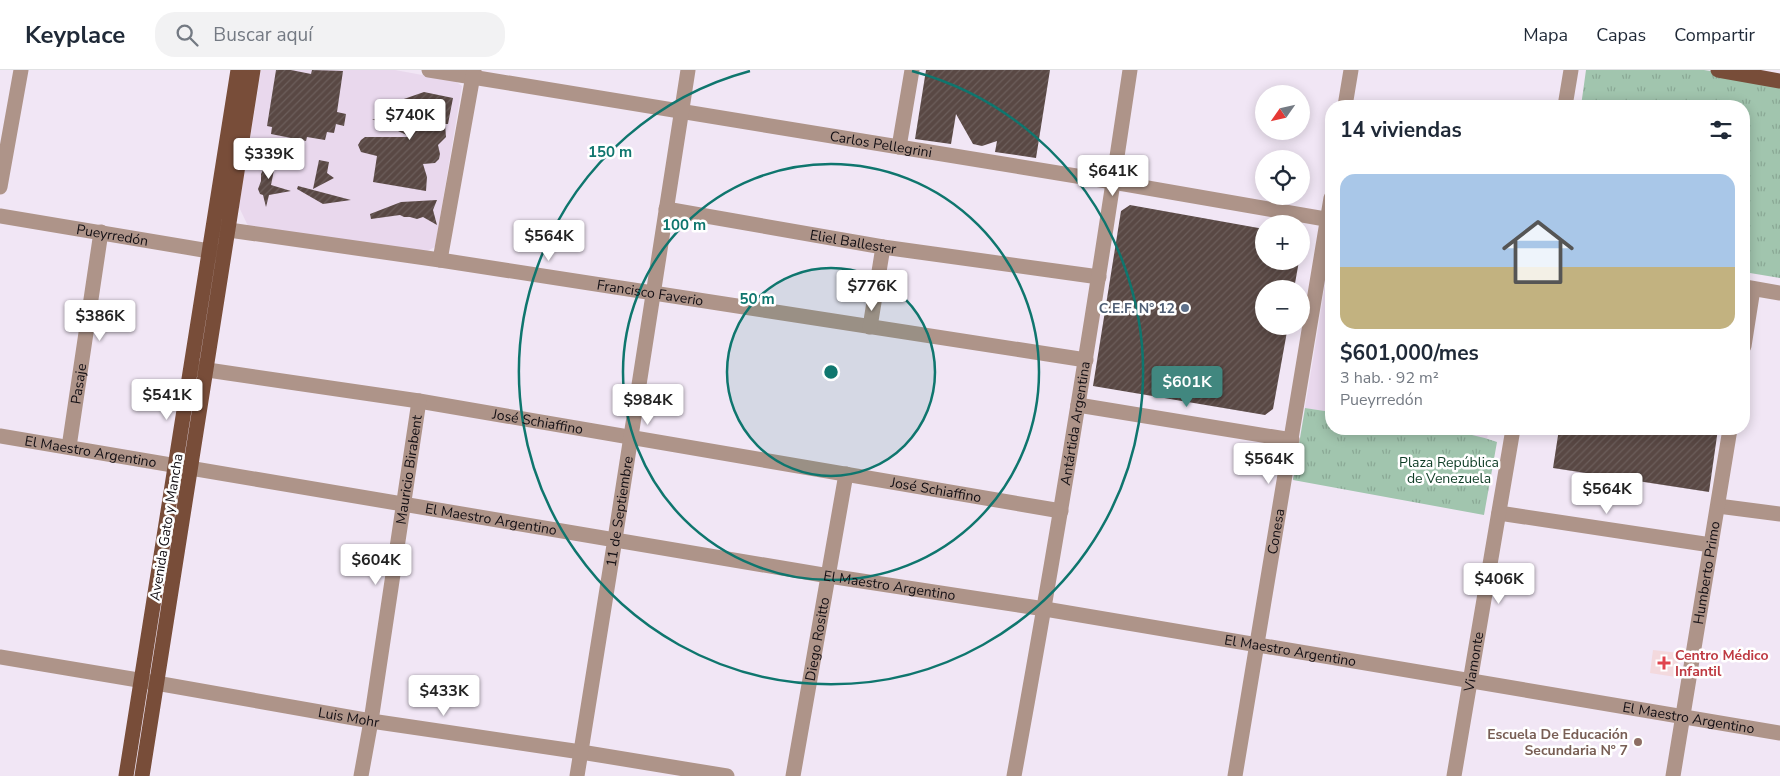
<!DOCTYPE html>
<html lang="es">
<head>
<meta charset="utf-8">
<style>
	body { margin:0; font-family:"Nunito Sans",sans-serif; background:#f2f2f3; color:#1f2937; height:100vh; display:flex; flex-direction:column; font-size:19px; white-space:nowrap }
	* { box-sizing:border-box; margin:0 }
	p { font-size:16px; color:#747a83 }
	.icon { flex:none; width:28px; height:28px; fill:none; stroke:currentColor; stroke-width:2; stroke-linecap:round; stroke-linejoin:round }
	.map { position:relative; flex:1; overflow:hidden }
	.side { position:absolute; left:1325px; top:30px; width:425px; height:335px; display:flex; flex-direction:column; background:#fff; border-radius:20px; box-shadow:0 2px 12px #0003 }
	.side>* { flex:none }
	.needle { width:32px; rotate:236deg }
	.buttons { position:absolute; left:1255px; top:15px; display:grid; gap:10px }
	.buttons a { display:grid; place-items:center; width:55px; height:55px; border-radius:50%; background:#fff; box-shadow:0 2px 12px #0003; font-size:25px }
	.price { position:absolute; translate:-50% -42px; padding:0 11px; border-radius:5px; background:#fff; color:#222; font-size:16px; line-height:32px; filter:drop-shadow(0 1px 2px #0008) }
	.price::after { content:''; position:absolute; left:50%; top:30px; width:15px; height:11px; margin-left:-8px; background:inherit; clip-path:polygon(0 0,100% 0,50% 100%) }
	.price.on { background:#41877f; color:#fff }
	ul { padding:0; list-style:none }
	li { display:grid; align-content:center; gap:10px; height:265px; padding:0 15px }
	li+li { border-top:1px solid #e0e1e3 }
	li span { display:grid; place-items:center; height:155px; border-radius:15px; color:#555 }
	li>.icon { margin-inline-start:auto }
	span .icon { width:90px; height:90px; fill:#fffc; stroke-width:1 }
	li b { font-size:21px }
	h2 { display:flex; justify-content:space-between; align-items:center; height:60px; padding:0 15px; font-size:21px }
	header { display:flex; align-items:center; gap:30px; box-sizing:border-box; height:70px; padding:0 25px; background:#fff; border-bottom:1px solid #e0e1e3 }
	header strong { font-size:24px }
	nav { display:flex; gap:28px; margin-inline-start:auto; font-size:18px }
	.search { width:350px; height:45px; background:#f2f2f3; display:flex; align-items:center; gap:12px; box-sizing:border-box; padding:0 18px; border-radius:20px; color:#747a83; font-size:19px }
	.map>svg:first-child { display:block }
</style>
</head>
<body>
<header>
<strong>Keyplace</strong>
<div class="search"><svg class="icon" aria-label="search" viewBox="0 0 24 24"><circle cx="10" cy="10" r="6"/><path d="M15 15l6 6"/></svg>Buscar aquí</div>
<nav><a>Mapa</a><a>Capas</a><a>Compartir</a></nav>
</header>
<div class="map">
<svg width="1780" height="706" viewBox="0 0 1780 706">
	<defs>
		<pattern id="park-tufts" width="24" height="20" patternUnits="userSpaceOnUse" patternTransform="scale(1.25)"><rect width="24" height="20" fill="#a1c5ae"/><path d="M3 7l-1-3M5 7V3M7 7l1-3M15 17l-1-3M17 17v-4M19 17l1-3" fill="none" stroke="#8aa895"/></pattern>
		<pattern id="building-hatch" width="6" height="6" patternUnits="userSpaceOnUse" patternTransform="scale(1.25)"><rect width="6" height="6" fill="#594844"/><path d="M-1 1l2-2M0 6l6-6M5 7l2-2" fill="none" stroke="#6c5e5b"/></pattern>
	</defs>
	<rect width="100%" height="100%" fill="#f1e6f5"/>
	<path fill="#e9d8ed" d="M261 0H395L455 11 462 16 435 177 425 182 248 156 239 137Z
		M1331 179V342L1305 338Z
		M1429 359H1489L1487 369Z"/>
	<path fill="#f3d9dd" d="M1653 580 1679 583 1676 607 1650 603Z"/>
	<path fill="url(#park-tufts)" d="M1586 0H1704L1780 12V208L1744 202V36H1581Z
		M1305 338 1331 342V359C1384 359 1447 354 1497 372L1484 445 1293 410Z"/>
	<path fill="url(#building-hatch)" d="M276 0H291L311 4 312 0 343 1 337 42 346 44 344 56 336 54 334 63 327 62 325 70 307 67 306 71 271 64 272 57 267 56Z
		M926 0H1050L1036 88 995 82 997 71 982 76 973 74 956 44 951 74 915 69Z
		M424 22 453 28 448 54H445L446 67 438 75 440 84 439 89 435 93 423 94 427 107 426 121 373 112 377 86 361 82 358 75 361 70 365 67H411L372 49 397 50 401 30Z
		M267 87H271L276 90 271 115 291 121 269 125 266 137 263 125 260 124 258 119 261 111V104L264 98V91Z
		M319 90 329 92 327 103 334 108 313 119Z
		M298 116 351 130 323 134 297 119Z
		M437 130 433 140 437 155 423 147 417 149 410 147H404L400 145 371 149 370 144 401 132Z
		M1130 135 1264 159V191H1299L1294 219H1264V256H1288L1273 339 1265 345 1093 316 1121 141Z
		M1559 359H1718L1709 422 1553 398Z"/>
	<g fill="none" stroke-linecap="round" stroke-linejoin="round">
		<g stroke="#ae9489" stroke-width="15">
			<path id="s1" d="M429 0 1113 112 1331 150"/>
			<path d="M1345 36 1351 0"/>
			<path d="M1565 36 1571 0"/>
			<path d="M899 77 912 0"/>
			<path d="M0 117 21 0"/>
			<path id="s2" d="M666 139 883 177 1099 207"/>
			<path id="s3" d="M0 146 221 183"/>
			<path id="s4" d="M215 158 440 190 1086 290"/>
			<path d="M440 190 474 0"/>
			<path d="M1745 217 1780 223"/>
			<path d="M870 257 883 177"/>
			<path d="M1744 276 1753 219"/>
			<path id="s5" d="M194 298 419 331 1061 441"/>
			<path d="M1078 335 1292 370"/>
			<path id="s6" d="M0 366 829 506 1045 539 1780 663"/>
			<path id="s7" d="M69 377 101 162"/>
			<path d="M1718 436 1780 444"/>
			<path d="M1499 443 1711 475"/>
			<path id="s8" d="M0 587 156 613 371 651 581 682 727 706"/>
			<path id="s9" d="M361 706 371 651 419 331"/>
			<path id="s10" d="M577 706 615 469 688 0"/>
			<path id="s11" d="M793 706 846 404"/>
			<path id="s12" d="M1014 706C1057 471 1095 236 1130 0"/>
			<path id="s13" d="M1235 706 1331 128"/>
			<path id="s14" d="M1454 706 1513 359"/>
			<path id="s15" d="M1673 706 1730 359"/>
		</g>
		<path stroke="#784d39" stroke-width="15" d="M1718 0 1780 11
			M126 706 238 0
			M142 706 253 0"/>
	</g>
	<circle cx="831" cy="302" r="104" fill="#0f766e" fill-opacity=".12"/>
	<g fill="none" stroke="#0f766e" stroke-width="2.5">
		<circle cx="831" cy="302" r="104"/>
		<circle cx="831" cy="302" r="208"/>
		<path d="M912 1A312 312 0 1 1 750 1"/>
	</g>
	<circle fill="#5c6f8a" stroke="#fff" stroke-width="2" cx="1185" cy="238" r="5"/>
	<path fill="#e0444e" stroke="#fff" stroke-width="2" d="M1661.5 585.5h5v5h5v5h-5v5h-5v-5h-5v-5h5z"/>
	<circle fill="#8d6e63" stroke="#fff" stroke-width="2" cx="1638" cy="672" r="5"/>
	<g text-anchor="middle" stroke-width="5" stroke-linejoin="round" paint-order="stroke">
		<g font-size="14" fill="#130f14" stroke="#fff">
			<text dy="5" stroke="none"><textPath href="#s1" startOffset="458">Carlos Pellegrini</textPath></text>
			<text dy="5" stroke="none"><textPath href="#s3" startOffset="114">Pueyrredón</textPath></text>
			<text dy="5" stroke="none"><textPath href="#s2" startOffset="190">Eliel Ballester</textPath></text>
			<text dy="5" stroke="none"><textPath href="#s4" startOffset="440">Francisco Faverio</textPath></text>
			<text dy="5" stroke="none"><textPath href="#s7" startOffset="64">Pasaje</textPath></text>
			<text dy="5" stroke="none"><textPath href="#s5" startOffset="348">José Schiaffino</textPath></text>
			<text dy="5" stroke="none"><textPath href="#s12" startOffset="358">Antártida Argentina</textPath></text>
			<text dy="5" stroke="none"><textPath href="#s6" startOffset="92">El Maestro Argentino</textPath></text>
			<text dy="5" stroke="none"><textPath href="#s9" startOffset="310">Mauricio Birabent</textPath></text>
			<text dy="5" stroke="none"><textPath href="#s5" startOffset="752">José Schiaffino</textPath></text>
			<text dy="5" stroke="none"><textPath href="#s10" startOffset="268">11 de Septiembre</textPath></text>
			<text dy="5" stroke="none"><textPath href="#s6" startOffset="498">El Maestro Argentino</textPath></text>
			<text transform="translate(166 457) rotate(-81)" y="5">Avenida Gato y Mancha</text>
			<text dy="5" stroke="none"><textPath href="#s13" startOffset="248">Conesa</textPath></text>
			<text dy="5" stroke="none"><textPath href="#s15" startOffset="206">Humberto Primo</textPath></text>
			<text dy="5" stroke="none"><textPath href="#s6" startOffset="902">El Maestro Argentino</textPath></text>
			<text dy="5" stroke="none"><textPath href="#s11" startOffset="139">Diego Rositto</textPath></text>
			<text dy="5" stroke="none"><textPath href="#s6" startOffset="1308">El Maestro Argentino</textPath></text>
			<text dy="5" stroke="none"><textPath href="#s14" startOffset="116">Viamonte</textPath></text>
			<text dy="5" stroke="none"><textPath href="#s8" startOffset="354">Luis Mohr</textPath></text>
			<text dy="5" stroke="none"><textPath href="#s6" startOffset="1712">El Maestro Argentino</textPath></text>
		</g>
		<g font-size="14" font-weight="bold" fill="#4e5e75" stroke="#fff" text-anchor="end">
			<text x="1175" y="243">C.E.F. N° 12</text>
		</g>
		<g font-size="14" fill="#0e3c25" stroke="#fff">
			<text x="1449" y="397">Plaza República<tspan x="1449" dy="16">de Venezuela</tspan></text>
		</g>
		<g font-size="14" font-weight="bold" fill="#be3a42" stroke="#fff" text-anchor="start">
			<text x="1675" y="590">Centro Médico<tspan x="1675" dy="16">Infantil</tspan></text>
		</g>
		<g font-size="14" font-weight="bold" fill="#785e54" stroke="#fff" text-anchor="end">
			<text x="1628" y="669">Escuela De Educación<tspan x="1628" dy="16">Secundaria Nº 7</tspan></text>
		</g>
	</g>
	<circle cx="831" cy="302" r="8" fill="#0f766e" stroke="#fff" stroke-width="2.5"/>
	<g font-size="15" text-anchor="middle" font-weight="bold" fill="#0f766e" stroke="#fff" stroke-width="5" stroke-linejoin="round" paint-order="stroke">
		<text x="610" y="87">150 m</text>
		<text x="684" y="160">100 m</text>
		<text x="757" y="234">50 m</text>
	</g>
</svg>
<div class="buttons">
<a><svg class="needle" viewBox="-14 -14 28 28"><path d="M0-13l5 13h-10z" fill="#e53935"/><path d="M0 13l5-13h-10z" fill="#747a83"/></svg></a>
<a><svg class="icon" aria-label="locate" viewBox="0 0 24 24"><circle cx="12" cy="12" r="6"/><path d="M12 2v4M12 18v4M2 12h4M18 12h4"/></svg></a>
<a>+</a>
<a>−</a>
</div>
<b class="price" style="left:410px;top:71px">$740K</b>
<b class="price" style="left:269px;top:110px">$339K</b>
<b class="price" style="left:1113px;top:127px">$641K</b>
<b class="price" style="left:549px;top:192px">$564K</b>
<b class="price" style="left:872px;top:242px">$776K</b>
<b class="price" style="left:100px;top:272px">$386K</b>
<b class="price on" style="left:1187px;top:338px">$601K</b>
<b class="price" style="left:167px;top:351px">$541K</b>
<b class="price" style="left:648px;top:356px">$984K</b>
<b class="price" style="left:1269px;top:415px">$564K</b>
<b class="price" style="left:1607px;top:445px">$564K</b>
<b class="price" style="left:376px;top:516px">$604K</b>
<b class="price" style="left:1499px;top:535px">$406K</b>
<b class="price" style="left:444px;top:647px">$433K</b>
<section class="side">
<h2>14 viviendas<svg class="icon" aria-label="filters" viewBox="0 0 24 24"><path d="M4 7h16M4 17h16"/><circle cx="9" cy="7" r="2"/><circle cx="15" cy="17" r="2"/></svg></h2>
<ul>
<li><span style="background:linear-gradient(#a9c7e8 60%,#c2b280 0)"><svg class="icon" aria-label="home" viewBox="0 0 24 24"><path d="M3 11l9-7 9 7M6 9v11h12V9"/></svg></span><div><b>$601,000/mes</b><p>3 hab. · 92 m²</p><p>Pueyrredón</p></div></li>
</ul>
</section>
</div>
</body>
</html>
